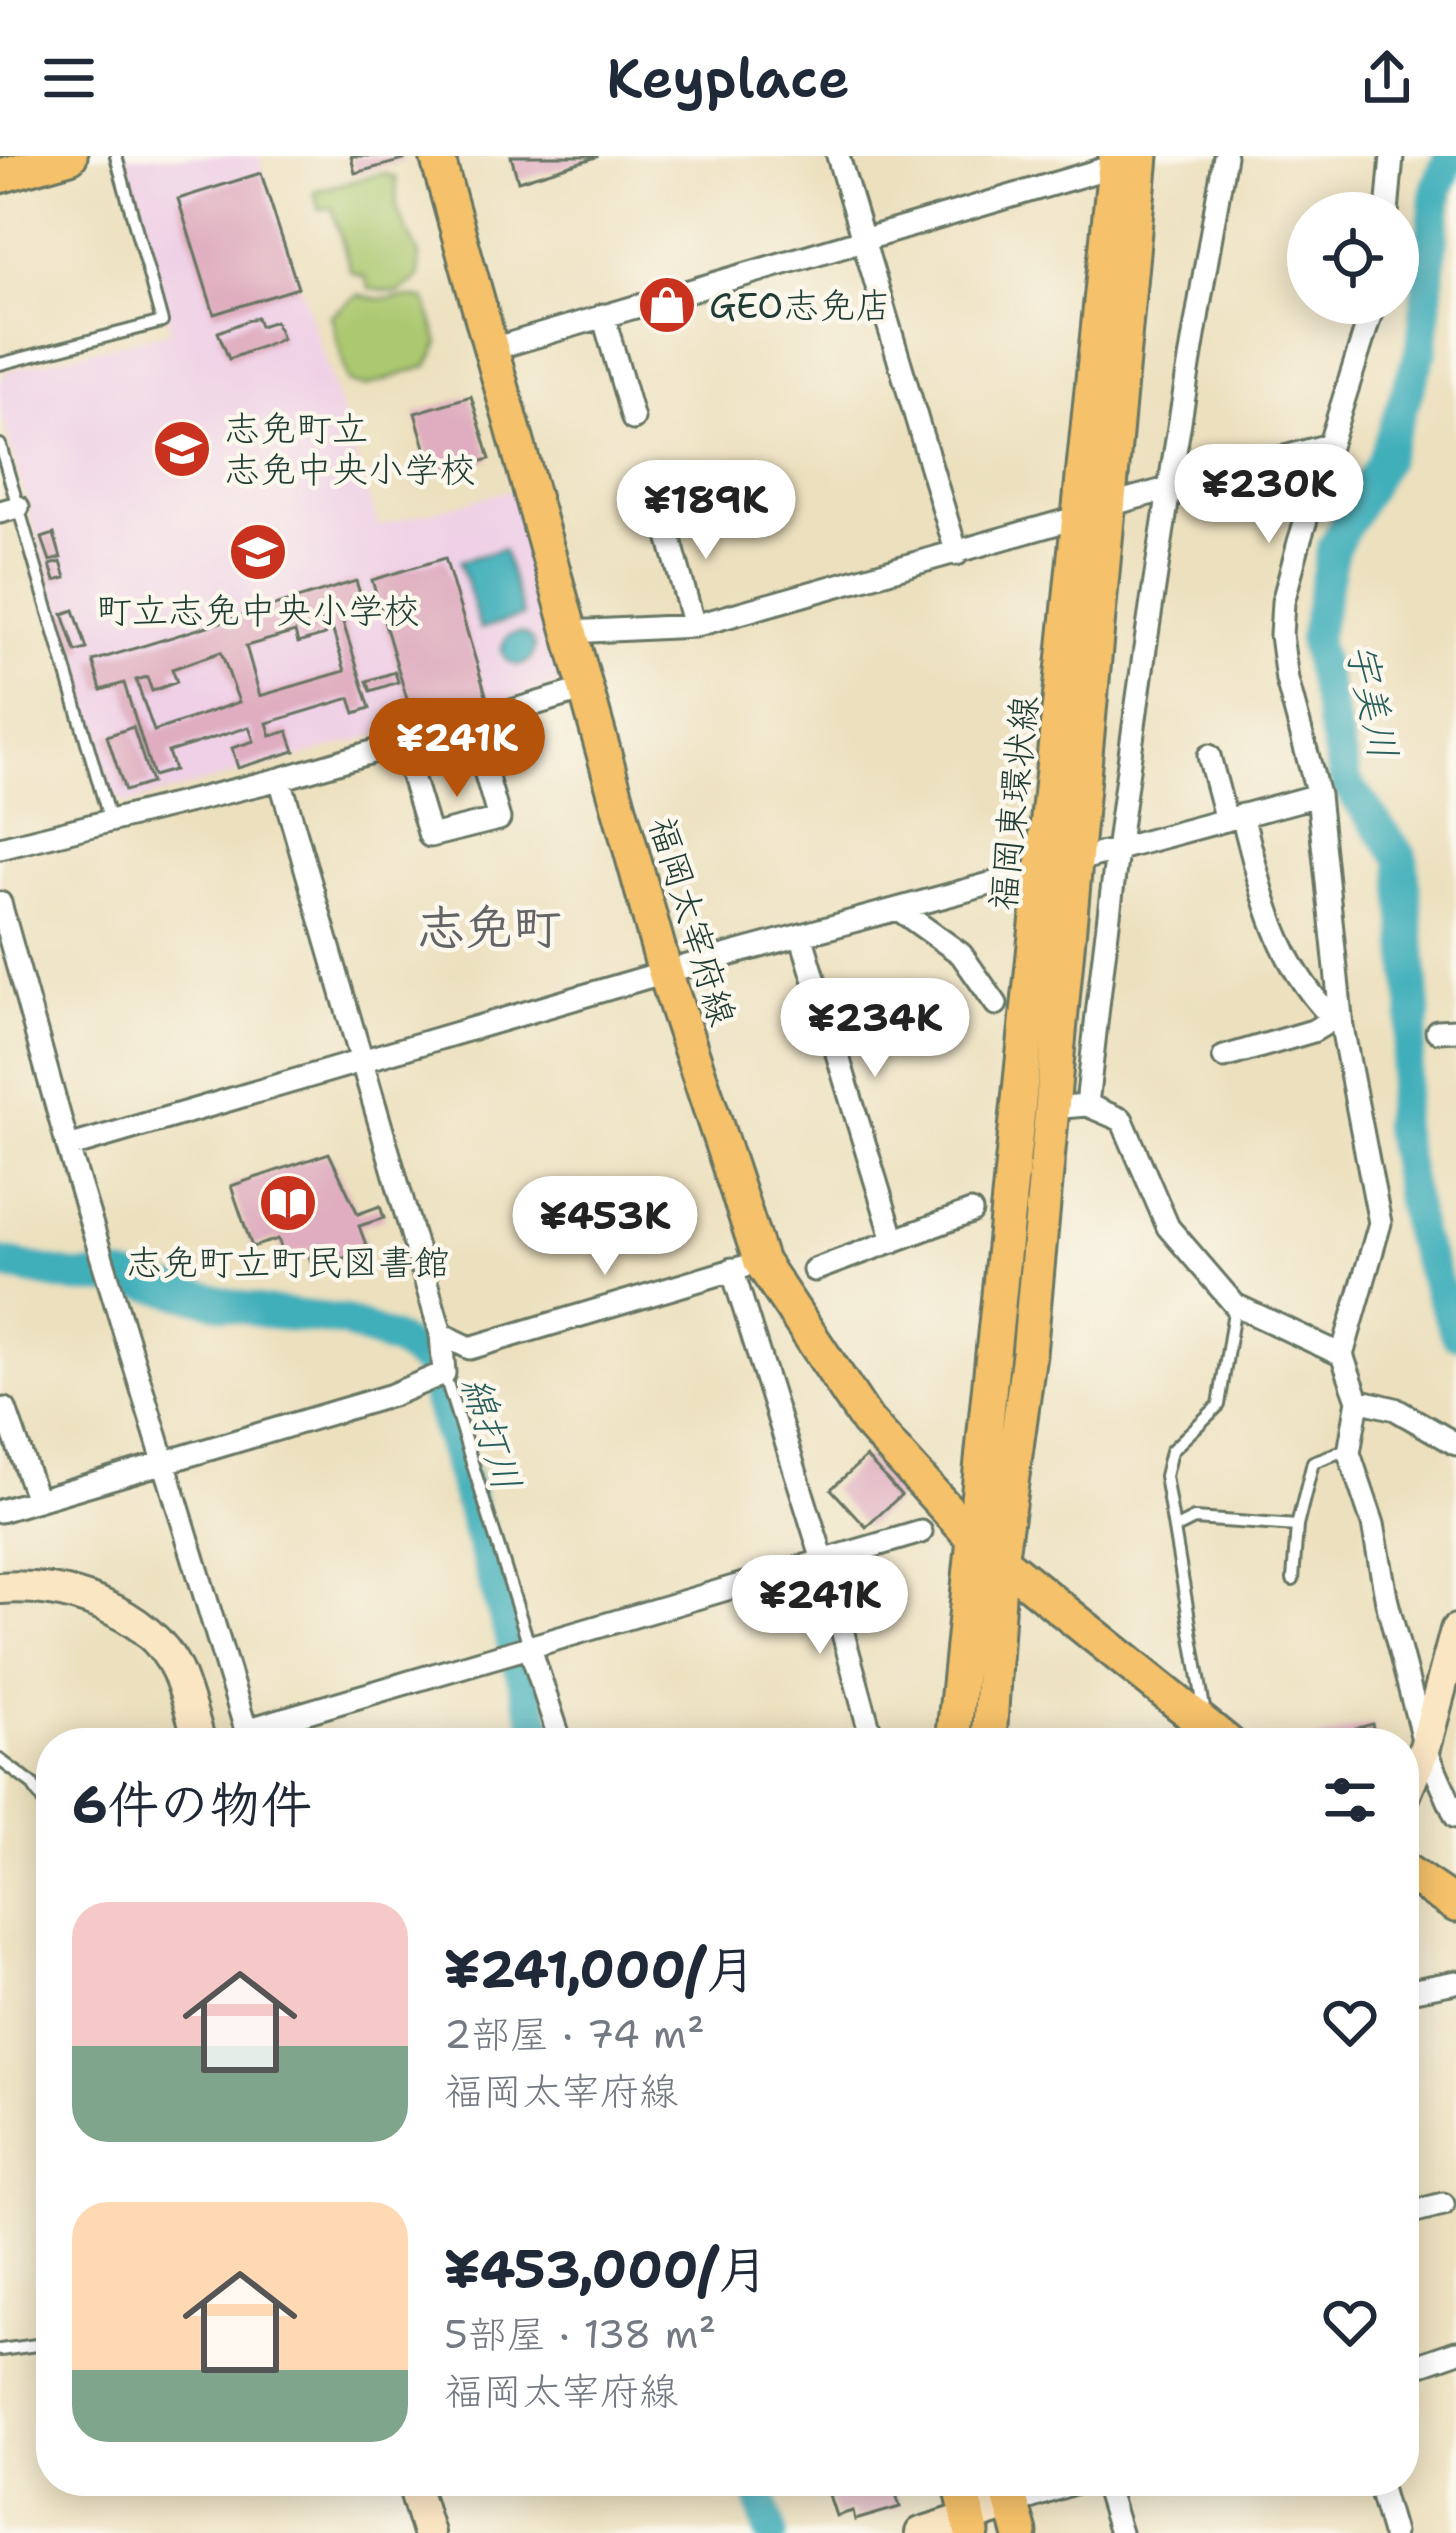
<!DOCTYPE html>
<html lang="ja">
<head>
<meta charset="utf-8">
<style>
	body { margin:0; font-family:"Shantell Sans","Klee One",sans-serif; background:#f6f6f7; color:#1f2937; height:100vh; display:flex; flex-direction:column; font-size:45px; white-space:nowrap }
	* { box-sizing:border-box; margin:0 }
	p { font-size:39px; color:#747a83 }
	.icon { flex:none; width:66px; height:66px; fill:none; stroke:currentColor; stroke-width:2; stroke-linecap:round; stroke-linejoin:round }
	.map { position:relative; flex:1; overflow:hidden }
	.details { position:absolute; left:36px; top:1572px; width:1383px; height:768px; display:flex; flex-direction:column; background:#fff; border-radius:48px; box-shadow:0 6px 30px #0003 }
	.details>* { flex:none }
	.fabs { position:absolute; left:1287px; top:36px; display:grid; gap:24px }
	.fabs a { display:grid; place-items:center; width:132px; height:132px; border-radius:50%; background:#fff; box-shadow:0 6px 30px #0003; font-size:60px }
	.price { position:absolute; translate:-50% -102px; padding:0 27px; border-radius:42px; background:#fff; color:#222; font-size:39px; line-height:78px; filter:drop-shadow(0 3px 6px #0008) }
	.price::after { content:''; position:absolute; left:50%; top:72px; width:36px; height:27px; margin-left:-18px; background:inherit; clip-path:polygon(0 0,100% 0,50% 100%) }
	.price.on { background:#b45309; color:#fff }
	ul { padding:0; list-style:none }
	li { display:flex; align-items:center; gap:36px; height:300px; padding:0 36px }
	li span { display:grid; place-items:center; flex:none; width:336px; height:240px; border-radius:36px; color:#555 }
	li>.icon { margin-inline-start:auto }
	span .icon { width:144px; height:144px; fill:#fffc; stroke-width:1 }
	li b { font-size:51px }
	h2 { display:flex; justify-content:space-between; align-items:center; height:144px; padding:0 36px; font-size:51px }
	header { display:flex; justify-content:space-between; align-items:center; height:156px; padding:0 36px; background:#fff; font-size:54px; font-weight:600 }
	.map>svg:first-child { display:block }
</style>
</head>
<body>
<header><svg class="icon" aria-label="menu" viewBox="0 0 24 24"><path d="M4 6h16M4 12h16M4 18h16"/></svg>Keyplace<svg class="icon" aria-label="share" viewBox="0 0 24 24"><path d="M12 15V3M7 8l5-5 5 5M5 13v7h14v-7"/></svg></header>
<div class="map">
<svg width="1456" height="2377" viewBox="0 0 1456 2377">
	<rect width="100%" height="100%" fill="#fbf7ec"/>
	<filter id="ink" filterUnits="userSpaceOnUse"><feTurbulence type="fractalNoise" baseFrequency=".00833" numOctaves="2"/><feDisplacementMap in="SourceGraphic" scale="24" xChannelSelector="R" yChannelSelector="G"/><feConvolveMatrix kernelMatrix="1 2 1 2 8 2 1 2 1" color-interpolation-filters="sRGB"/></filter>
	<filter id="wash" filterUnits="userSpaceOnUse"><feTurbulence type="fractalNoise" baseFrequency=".004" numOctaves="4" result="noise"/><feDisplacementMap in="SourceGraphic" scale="48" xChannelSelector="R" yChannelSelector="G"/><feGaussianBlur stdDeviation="2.7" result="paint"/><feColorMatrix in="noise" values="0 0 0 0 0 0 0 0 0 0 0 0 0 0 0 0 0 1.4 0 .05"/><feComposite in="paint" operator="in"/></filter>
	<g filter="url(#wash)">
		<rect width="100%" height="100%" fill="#ece0be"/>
		<path fill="#efd0e6" d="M125 0H259L378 370 514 333 573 512 561 529 127 648 111 637 0 254V224L6 215 171 175Z"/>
		<path fill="#acc86f" stroke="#668252" stroke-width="3" d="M384 17 396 22 397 53 419 100V121L398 137 369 133 365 121 351 116 332 52 319 53 314 35Z
			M358 139C383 148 401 137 426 144L439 188 428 210 364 231 348 226 331 159Z"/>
		<path fill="#3fafba" stroke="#2f7677" stroke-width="3" d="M503 393 523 460 480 473 460 405Z
			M502 493a16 16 0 1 1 32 0a16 16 0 1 1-32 0Z"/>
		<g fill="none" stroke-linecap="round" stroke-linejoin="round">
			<path stroke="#3fafba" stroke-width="33" d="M1450 0 1437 32 1422 193 1383 304 1333 392 1314 485 1346 627 1402 702 1415 856 1397 968 1418 1079 1456 1177
				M0 1107 76 1122 124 1123 262 1156 343 1165 400 1187 427 1207 543 1587
				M756 2325 771 2377"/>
		</g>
		<g id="blocks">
			<path fill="#dfadbf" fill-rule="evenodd" d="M351 0H403L404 4 355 17Z
				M511 0H597V1L518 25Z
				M261 17 298 132 214 158 178 43Z
				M257 161 260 170 275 165 282 183 229 203 218 176Z
				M471 240 490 303 433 319 415 257Z
				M54 378 61 402 50 405 42 382Z
				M445 402 490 552 416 574 372 424Z
				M61 406 66 422 55 425 50 409Z
				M356 425 364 450 340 457 370 552 355 557 350 542 267 567 271 580 288 575 295 595 238 612 232 592 254 585 249 571 168 596 174 614 153 620 124 527 101 534 93 505ZM330 465 345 515 260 540 246 490 295 476 298 487 325 479 321 467ZM221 496 239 546 154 575 136 524 147 521 152 535 177 526 172 513Z
				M74 454 87 493 76 496 63 458Z
				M395 516 398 526 371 535 367 525Z
				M133 571 151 627 125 635 107 580Z
				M329 997 358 1058 380 1050 384 1062 359 1070 368 1094 313 1112 307 1094 285 1102 278 1083 252 1091 231 1030Z
				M866 1301 901 1339 866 1371 831 1333Z
				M1372 1568 1377 1587H1308V1586Z
				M855 2325H892L900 2351 855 2364 853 2355 836 2360 829 2339 857 2331Z"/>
		</g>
	</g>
	<g filter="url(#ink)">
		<use href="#blocks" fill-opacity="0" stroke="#677664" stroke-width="3"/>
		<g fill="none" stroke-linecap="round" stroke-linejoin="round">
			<g stroke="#677664" stroke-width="16">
				<path id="lane" d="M0 208 162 166 116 0
					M0 289 110 665
					M444 1217 529 1489
					M1174 1373 1194 1363 1297 1370 1313 1306 1348 1293
					M1293 1424 1297 1370
					M1205 1558 1165 1320 1171 1295 1219 1249 1235 1149
					M0 1604 32 1628 51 1658
					M0 2194 51 2187"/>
			</g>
			<g stroke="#677664" stroke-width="27">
				<path id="street" d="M838 0 957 398
					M1387 57 1392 0
					M1374 147 1299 386 1283 446 1281 479 1287 524 1318 639 1342 871 1380 1067 1342 1199 1358 1244 1349 1297 1373 1368 1387 1446 1425 1591 1456 1661
					M603 159 633 263
					M489 194 1124 7
					M1105 350 1329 289
					M0 356 18 351
					M663 358 694 470
					M570 476 694 470 1079 361
					M402 587 430 680 499 663 471 567
					M1209 600 1226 664
					M1242 659C1264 742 1276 811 1342 871
					M0 692 280 623 586 533
					M0 747 68 991 250 1587
					M898 753 961 798 996 848
					M801 779 894 1085
					M1437 875 1456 874
					M1224 901 1313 875 1333 863
					M1087 949C1121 630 1169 315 1225 0
					M1050 952 1087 949 1122 964 1168 1071 1235 1149 1342 1199
					M68 991 665 816 1318 639
					M732 1113 822 1401 873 1587
					M814 1114 971 1056
					M441 1178 470 1192 743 1111
					M1358 1244 1395 1253 1456 1288
					M5 1253 37 1344
					M0 1355 392 1239 444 1217 441 1178 280 623
					M529 1489 561 1587
					M246 1574 921 1376
					M1404 1836 1456 1826
					M1404 2058 1443 2048
					M1404 2214 1456 2196
					M1104 2325 1120 2377
					M1378 2325 1393 2377
					M1012 2348 1079 2325"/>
			</g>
			<g stroke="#677664" stroke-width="36">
				<path id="secondary" d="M0 1432C62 1426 149 1454 177 1515 187 1538 193 1563 200 1587
					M1404 1641 1425 1591 1456 1474
					M412 2325 428 2377
					M921 2377 1012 2348"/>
			</g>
			<g stroke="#677664" stroke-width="39">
				<path id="primary" d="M437 0 665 816 761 1106 867 1265 973 1382 1228 1587
					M0 20 70 0
					M953 1587 1116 0
					M989 1587 1000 1406 1029 1198 1141 0
					M1404 1714 1456 1749
					M960 2325 972 2377
					M1005 2325 1020 2377"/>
			</g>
			<use href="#lane" stroke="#fff" stroke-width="10"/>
			<use href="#street" stroke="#fff" stroke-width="21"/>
			<use href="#secondary" stroke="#fbe6c4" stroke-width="30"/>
			<use href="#primary" stroke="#f5c16b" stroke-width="33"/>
		</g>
	</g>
	<defs>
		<g id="shop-disc" transform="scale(3)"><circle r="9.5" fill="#c8321e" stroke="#fbf7ec"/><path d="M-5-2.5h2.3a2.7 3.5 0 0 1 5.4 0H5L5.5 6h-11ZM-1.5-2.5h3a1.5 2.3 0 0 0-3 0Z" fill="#fff"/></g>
		<g id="school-disc" transform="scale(3)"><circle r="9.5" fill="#c8321e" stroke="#fbf7ec"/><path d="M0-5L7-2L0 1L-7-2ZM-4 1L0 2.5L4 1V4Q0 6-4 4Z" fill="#fff"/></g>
		<g id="library-disc" transform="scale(3)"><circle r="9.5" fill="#c8321e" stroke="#fbf7ec"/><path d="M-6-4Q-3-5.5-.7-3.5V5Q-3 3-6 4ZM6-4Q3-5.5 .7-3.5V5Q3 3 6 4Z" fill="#fff"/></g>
	</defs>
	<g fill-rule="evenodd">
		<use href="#shop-disc" x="667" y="149"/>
		<use href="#school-disc" x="182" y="293"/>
		<use href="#school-disc" x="258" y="396"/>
		<use href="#library-disc" x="288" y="1047"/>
	</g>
	<g text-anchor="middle" stroke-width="9" stroke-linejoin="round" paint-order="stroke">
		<g font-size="36" fill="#1f3d34" stroke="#fbf7ec" text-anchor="start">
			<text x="709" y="162">GEO志免店</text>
			<text x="224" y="285">志免町立<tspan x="224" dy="41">志免中央小学校</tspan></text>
			<text x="258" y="467" text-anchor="middle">町立志免中央小学校</text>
			<text x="288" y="1119" text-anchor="middle">志免町立町民図書館</text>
		</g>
		<g font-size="36" fill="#1f3d34" stroke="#fbf7ec">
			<text transform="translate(1013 647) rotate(-84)" y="13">福岡東環状線</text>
			<text transform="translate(693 765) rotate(73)" y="13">福岡太宰府線</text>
		</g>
		<g font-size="39" font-style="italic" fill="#295f5c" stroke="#fbf7ec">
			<text transform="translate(1373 545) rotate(78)" y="14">宇美川</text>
			<text transform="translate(492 1277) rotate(73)" y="14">綿打川</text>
		</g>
		<g font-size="48" font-weight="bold" fill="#626465" stroke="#fbf7ec">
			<text x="489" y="788">志免町</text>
		</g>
	</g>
</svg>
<div class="fabs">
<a><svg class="icon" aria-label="locate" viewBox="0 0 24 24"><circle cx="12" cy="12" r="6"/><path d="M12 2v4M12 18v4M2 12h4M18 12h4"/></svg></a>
</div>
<b class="price" style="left:1269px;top:390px">¥230K</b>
<b class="price" style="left:706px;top:406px">¥189K</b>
<b class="price on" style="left:457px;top:644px">¥241K</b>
<b class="price" style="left:875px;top:924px">¥234K</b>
<b class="price" style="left:605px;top:1122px">¥453K</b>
<b class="price" style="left:820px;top:1501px">¥241K</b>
<section class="details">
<h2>6件の物件<svg class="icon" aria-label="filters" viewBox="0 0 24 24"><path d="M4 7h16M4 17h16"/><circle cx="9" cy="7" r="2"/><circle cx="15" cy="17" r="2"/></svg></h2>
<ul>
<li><span style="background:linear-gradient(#f6c9c9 60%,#7fa58c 0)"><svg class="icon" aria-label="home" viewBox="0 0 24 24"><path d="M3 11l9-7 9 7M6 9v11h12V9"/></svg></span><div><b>¥241,000/月</b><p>2部屋 · 74 m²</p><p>福岡太宰府線</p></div><svg class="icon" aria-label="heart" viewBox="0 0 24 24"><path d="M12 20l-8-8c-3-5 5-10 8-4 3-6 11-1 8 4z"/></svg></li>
<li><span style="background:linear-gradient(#ffd9b3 70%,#7fa58c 0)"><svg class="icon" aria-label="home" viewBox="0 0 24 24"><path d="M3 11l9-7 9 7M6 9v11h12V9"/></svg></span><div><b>¥453,000/月</b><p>5部屋 · 138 m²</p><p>福岡太宰府線</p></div><svg class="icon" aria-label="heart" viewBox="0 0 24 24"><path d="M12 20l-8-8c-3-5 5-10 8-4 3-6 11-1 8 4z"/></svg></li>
</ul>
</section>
</div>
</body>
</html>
